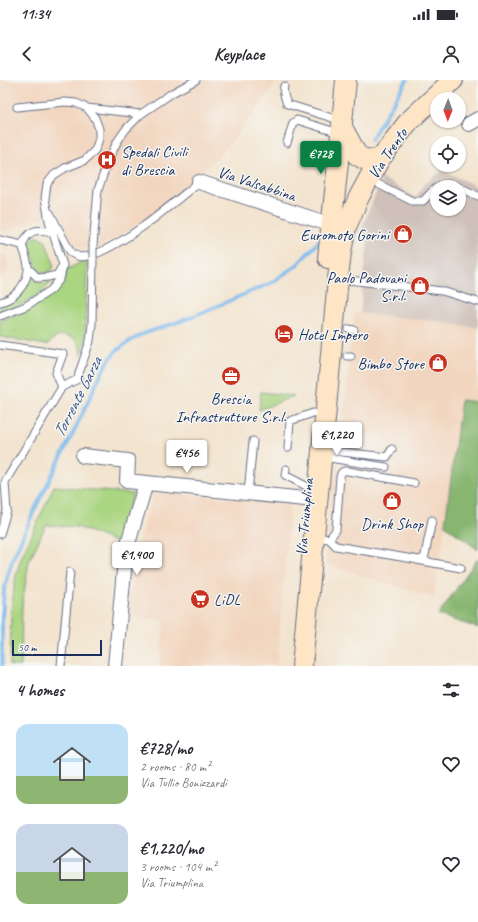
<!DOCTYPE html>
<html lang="en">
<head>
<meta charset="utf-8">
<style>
	body { margin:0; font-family:Caveat,sans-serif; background:#f7f7f7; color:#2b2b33; height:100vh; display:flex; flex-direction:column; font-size:15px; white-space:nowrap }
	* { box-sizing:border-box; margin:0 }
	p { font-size:13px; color:#7c7c81 }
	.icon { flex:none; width:22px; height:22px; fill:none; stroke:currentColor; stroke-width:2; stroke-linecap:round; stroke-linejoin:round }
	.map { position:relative; height:586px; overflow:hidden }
	.details { display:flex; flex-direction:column; background:#fff; flex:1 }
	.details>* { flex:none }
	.needle { width:26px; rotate:181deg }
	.buttons { position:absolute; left:430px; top:12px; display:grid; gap:8px }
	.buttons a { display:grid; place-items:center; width:36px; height:36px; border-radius:50%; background:#fff; box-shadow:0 1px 3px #0004; font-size:20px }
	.scale { position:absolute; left:12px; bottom:10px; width:90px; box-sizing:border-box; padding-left:4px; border:2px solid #1b2f5e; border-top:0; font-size:11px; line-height:14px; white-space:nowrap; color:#1b2f5e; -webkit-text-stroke:3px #f6f6f2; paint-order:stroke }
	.price { position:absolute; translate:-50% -34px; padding:0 9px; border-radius:4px; background:#fff; color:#222; font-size:13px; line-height:26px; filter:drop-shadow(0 1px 2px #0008) }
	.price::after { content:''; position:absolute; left:50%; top:24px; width:12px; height:9px; margin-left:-6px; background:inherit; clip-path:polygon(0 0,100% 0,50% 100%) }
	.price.active { background:#0b8043; color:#fff }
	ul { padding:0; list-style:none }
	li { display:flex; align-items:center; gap:12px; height:100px; padding:0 16px }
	li span { display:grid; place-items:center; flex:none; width:112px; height:80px; border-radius:12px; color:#555 }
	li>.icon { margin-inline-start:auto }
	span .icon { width:48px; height:48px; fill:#fffc; stroke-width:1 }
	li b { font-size:17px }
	h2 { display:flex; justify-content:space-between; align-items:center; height:48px; padding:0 16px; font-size:17px }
	.status { display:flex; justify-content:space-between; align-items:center; height:28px; padding:0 20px; background:#fff; direction:ltr }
	.status svg { height:11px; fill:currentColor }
	header { display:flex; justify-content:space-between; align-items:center; height:52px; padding:0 16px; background:#fff; font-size:18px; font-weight:800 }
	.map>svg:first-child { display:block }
</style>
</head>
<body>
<div class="status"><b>11:34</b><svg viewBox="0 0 49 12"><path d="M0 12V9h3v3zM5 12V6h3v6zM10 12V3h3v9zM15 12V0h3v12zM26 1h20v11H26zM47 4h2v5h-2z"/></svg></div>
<header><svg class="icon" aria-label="back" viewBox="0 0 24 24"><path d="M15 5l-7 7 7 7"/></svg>Keyplace<svg class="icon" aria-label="person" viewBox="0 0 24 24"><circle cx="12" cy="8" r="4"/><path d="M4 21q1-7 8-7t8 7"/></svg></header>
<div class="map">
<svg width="478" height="586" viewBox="0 0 478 586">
	<rect width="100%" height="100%" fill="#f6f6f2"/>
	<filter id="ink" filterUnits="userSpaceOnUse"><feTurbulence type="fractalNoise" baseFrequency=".025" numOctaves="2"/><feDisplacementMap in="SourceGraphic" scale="8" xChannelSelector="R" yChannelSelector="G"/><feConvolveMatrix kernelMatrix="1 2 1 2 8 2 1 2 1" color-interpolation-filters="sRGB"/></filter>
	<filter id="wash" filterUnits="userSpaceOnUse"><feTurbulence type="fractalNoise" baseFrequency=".012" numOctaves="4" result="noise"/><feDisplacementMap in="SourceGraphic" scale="16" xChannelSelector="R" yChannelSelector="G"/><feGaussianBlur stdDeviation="0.9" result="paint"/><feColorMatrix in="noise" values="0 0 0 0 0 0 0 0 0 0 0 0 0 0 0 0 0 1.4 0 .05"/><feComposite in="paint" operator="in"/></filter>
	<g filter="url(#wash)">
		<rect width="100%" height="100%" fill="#f3e4cf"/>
		<path fill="#f2d5be" d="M0 0H276L269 13 235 57 222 72 206 88 176 116 159 130 124 154 98 167 84 169 77 167 71 163 59 132 8 150 0 151Z
			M0 174 6 177 8 183V189L4 195 0 198Z
			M354 232 436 241 478 248V322L461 320 451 404 434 518 325 484 334 383 389 392 391 383 340 374Z
			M154 412 290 424 277 586H160L164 540 128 537 135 471Z"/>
		<path fill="#cfc1ba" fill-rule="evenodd" d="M442 90 478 107V248L436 241 360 233 368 161 358 157 382 98 416 118 424 105ZM437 107H459V129H437Z"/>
		<path fill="#aad581" stroke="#628270" d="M35 157H40L45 160 54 184 53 189 48 193H43L38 190 29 166 30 161Z
			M87 179 85 263 81 276C81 266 77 257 66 256 63 255 60 255 57 257 53 258 50 263 47 265L0 257V240C27 233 46 218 66 200V190Z
			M30 195C36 202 42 205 51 201 41 218 18 227 0 232V225C18 222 25 212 30 195Z
			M261 312 294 316 259 330Z
			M54 406 133 414 118 463 78 447 46 445 29 481 22 526 21 586H10L11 531 13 515 16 494 21 478Z"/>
		<path fill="#87b66f" stroke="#517266" d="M461 320 478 322V470L445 445Z
			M478 478V548L438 535Z"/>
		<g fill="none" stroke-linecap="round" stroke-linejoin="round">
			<path stroke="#7abbef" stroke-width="3.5" d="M371 59 407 0
				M2 586V538L3 525 4 511 8 494 13 478 34 431 78 343 100 296 108 282 116 271 130 261 143 254 189 238 271 203 297 185 322 158"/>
		</g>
	</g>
	<g filter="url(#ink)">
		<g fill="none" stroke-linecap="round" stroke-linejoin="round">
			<g stroke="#676e86" stroke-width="9">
				<path id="lane" d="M284 6C282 12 285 18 287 24L342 41
					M17 27 65 22 76 23 87 28 141 34
					M287 63 293 43 297 40 339 53
					M370 100 412 121H423C435 109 440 99 458 107
					M459 107 478 116
					M50 133 71 173C77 176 81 178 87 176
					M0 160 22 165C24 171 29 184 28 190 26 205 15 219 0 222
					M22 165C29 149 36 149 52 152
					M93 165 98 110 108 81 117 62 126 49 141 34 172 13 196 0
					M98 173C136 156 167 128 199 102
					M29 189 38 198 48 197 57 195 61 188
					M340 199 442 211 478 222
					M0 236 26 226 51 210 60 199 63 185 49 141 45 118 47 104 54 95 65 88 85 80 95 70 99 59V49L95 38 87 28
					M349 249 354 250
					M0 265 63 274 56 293 62 307
					M347 276H351
					M288 368 290 341 313 333
					M323 370 387 377 392 369
					M323 377 386 387
					M286 389 285 395 306 406
					M248 413 253 361
					M0 454 7 431 5 402 62 307 78 299 79 293 90 261 92 244 93 178
					M315 457 329 459 336 466 419 480 424 478 425 475 432 440
					M329 459 336 450 340 397C341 392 343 390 348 391L414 403
					M417 480 461 488
					M61 586 70 492"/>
			</g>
			<g stroke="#676e86" stroke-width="16">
				<path id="street" d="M469 44 478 39
					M199 102 332 145
					M83 376 128 381 127 401 305 419
					M115 586 126 470 146 403"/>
			</g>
			<g stroke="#676e86" stroke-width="22">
				<path id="secondary" d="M342 47 357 75 364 79 379 80
					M328 178 341 54 346 0
					M302 586 338 199 341 172 346 147 359 117 379 80 409 41 453 0"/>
			</g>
			<use href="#lane" stroke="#fff" stroke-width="7"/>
			<use href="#street" stroke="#fff" stroke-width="14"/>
			<use href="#secondary" stroke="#fde5c5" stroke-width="20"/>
			<g stroke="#676e86" stroke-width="9" stroke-linecap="butt">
				<path id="lane-bridge" d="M93 178V165"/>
			</g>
			<use href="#lane-bridge" stroke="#fff" stroke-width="7"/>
		</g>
	</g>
	<defs>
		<g id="hospital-disc" transform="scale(1)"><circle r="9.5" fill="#c8321e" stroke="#f6f6f2"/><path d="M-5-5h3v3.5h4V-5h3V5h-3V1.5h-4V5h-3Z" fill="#fff"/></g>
		<g id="shop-disc" transform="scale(1)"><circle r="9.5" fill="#c8321e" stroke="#f6f6f2"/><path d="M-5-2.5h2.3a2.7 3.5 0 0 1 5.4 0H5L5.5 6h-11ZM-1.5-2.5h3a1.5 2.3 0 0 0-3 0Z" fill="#fff"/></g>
		<g id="hotel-disc" transform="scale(1)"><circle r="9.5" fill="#c8321e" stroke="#f6f6f2"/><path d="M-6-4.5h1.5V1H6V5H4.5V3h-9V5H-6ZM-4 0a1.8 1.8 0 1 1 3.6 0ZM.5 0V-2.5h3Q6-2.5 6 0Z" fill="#fff"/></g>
		<g id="office-disc" transform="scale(1)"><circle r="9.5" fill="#c8321e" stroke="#f6f6f2"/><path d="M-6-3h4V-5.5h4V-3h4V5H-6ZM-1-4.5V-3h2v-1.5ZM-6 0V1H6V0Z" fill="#fff"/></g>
		<g id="supermarket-disc" transform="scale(1)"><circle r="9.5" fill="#c8321e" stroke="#f6f6f2"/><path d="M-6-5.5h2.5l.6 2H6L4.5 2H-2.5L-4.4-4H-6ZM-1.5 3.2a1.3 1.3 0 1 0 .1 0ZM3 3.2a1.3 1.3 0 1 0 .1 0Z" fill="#fff"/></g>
	</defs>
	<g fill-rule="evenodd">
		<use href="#hospital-disc" x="107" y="80"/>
		<use href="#shop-disc" x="403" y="154"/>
		<use href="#shop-disc" x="420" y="206"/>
		<use href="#hotel-disc" x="284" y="254"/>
		<use href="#shop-disc" x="438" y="283"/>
		<use href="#office-disc" x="231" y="296"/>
		<use href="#shop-disc" x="392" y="421"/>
		<use href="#supermarket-disc" x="200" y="519"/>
	</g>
	<g text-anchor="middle" stroke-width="3" stroke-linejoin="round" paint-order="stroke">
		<g font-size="16" fill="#1b2f5e" stroke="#f6f6f2" text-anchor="start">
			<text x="121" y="77">Spedali Civili<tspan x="121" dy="18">di Brescia</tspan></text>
			<text x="389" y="160" text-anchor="end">Euromoto Gorini</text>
			<text x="406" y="203" text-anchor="end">Paolo Padovani<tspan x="406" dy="18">S.r.l.</tspan></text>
			<text x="298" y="260">Hotel Impero</text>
			<text x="424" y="289" text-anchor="end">Bimbo Store</text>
			<text x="231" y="324" text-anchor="middle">Brescia<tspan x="231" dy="18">Infrastrutture S.r.l.</tspan></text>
			<text x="392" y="449" text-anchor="middle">Drink Shop</text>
			<text x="214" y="525">LiDL</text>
		</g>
		<g font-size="16" fill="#1b2f5e" stroke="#f6f6f2">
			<text transform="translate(387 73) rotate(-56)" y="6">Via Trento</text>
			<text transform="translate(257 103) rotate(18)" y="6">Via Valsabbina</text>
			<text transform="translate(304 437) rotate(-85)" y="6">Via Triumplina</text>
		</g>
		<g font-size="17" font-style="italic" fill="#38598a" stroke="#f6f6f2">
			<text transform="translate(77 317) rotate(-63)" y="6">Torrente Garza</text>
		</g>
	</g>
</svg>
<div class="buttons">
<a><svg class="needle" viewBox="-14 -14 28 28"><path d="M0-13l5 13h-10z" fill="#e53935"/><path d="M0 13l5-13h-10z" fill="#7c7c81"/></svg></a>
<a><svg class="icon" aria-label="locate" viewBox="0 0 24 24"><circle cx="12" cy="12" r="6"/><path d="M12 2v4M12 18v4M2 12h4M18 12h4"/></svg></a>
<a><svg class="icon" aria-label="layers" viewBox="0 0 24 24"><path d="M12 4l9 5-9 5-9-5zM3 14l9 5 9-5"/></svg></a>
</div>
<div class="scale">50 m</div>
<b class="price active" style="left:321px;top:95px">€728</b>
<b class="price" style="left:337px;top:376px">€1,220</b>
<b class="price" style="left:187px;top:394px">€456</b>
<b class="price" style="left:137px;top:496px">€1,400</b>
</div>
<section class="details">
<h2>4 homes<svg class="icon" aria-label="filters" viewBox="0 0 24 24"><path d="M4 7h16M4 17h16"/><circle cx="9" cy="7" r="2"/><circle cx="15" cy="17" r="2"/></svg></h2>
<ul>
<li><span style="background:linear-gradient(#bfe0f5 65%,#8fb573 0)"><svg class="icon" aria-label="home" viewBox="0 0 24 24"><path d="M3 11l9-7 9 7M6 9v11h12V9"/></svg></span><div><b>€728/mo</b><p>2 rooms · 80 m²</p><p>Via Tullio Bonizzardi</p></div><svg class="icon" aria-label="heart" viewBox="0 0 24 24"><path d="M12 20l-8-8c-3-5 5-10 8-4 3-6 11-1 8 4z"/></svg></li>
<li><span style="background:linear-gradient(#c9d6e8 60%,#8fb573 0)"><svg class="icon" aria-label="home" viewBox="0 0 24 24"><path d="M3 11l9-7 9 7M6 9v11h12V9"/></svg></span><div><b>€1,220/mo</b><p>3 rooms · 104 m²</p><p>Via Triumplina</p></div><svg class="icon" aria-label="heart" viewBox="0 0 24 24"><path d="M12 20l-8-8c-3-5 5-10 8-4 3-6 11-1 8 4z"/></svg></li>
</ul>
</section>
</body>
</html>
